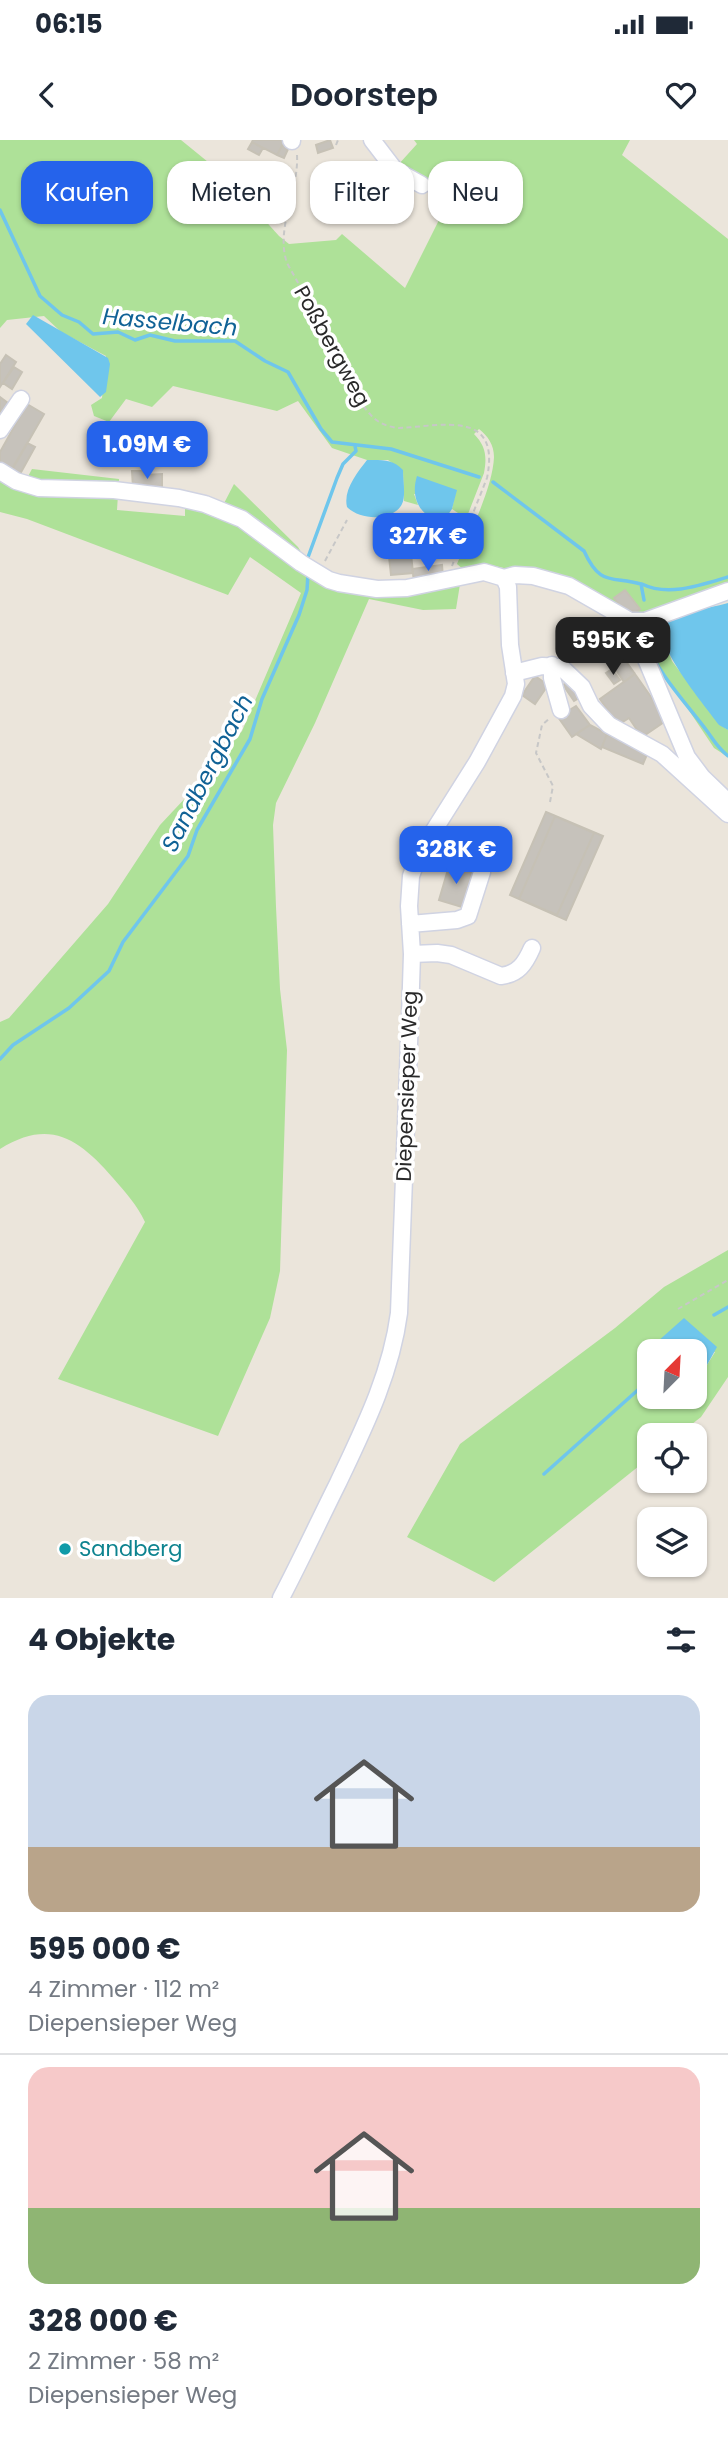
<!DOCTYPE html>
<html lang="de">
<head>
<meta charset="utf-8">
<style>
	body { margin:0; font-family:Poppins,sans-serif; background:#f2f2f3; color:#1f2937; height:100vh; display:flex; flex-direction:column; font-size:26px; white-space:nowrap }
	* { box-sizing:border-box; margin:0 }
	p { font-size:23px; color:#747a83 }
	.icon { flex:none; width:38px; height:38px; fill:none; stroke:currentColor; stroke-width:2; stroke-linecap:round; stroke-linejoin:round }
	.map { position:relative; height:1458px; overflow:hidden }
	.side { display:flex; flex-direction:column; background:#fff; flex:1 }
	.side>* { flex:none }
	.hud { position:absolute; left:21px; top:21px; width:686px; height:63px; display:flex; gap:14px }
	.needle { width:46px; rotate:24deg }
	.tools { position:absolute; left:637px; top:1199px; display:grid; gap:14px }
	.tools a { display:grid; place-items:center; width:70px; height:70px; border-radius:14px; background:#fff; box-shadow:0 2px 5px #0004; font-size:35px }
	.price { position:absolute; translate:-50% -60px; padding:0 16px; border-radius:14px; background:#2563eb; color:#fff; font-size:23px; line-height:46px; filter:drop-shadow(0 2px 4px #0008) }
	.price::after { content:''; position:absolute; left:50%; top:42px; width:21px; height:16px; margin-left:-10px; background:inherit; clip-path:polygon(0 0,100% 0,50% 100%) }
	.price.active { background:#222; color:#fff }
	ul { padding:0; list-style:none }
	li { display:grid; align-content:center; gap:14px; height:371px; padding:0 28px }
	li+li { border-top:2px solid #e0e1e3 }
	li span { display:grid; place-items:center; height:217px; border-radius:21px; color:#555 }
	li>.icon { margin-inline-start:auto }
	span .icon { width:126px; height:126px; fill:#fffc; stroke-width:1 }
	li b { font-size:30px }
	h2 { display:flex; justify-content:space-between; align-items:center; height:84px; padding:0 28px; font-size:30px }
	.tag { padding:0 24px; border-radius:21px; background:#fff; box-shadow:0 2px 5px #0004; font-size:24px; line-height:63px }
	.tag.active { background:#2563eb; color:#fff }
	.status { display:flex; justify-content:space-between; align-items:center; height:49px; padding:0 35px; background:#fff; direction:ltr }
	.status svg { height:19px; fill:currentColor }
	header { display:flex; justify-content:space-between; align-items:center; height:91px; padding:0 28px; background:#fff; font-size:32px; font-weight:600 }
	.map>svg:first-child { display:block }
</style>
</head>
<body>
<div class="status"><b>06:15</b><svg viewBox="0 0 49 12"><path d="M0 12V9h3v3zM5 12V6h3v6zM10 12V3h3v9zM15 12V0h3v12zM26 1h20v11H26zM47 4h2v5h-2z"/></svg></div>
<header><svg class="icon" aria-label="back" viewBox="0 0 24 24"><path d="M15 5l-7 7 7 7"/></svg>Doorstep<svg class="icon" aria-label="heart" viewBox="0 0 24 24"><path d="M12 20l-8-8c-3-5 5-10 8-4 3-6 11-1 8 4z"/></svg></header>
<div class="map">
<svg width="728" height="1458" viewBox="0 0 728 1458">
	<rect width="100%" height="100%" fill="#ebe5db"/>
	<path fill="#aee198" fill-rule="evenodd" d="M0 0H181L224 35 279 96 289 104 336 100 342 94 405 148 450 58 398 25 417 4 414 0H630L622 15 728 99V447L640 476 523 432 494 426 464 430 457 424C469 395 493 347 494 317 494 305 488 296 479 289L474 294C486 306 487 317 484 333L452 415 445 411 446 401 458 373 452 369 456 350 414 354 418 365 404 361 403 331 388 320H367L332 308 298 261 277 271 173 246 152 267 126 259 109 282 94 276 91 265 102 258 106 216 61 192 44 176 7 180 0 188Z
		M32 329 119 339 117 370 185 376V362L220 371 234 344 298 407 315 435 326 443 461 438 456 469 423 470 369 459 315 583 276 663 273 685 276 767 280 849 287 910 280 1131 270 1178 218 1296 58 1239 145 1082C137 1065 126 1053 113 1038 79 999 50 978 0 1009V882L9 878 108 764 160 685 203 639 242 591 301 453 250 417 228 455 27 379 0 372V335L25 342Z
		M645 484 659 487 672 521 719 584 728 590V617L714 608 652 515Z
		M728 1110V1237L701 1277 678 1295H649V1318L494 1442 407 1397 460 1304 615 1188 664 1147ZM657 1202 715 1212 707 1225 695 1233V1256H649V1239L646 1237C644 1221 649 1214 657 1202Z"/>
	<path fill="#6fc6ec" d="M33 175 108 218 110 224 106 252 100 257 98 255 26 184Z
		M367 320C382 320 393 319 403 330 403 340 406 356 402 364 393 382 359 380 347 367 343 350 357 333 367 320Z
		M417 336 457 350 452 369 443 382C420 377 410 358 417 336Z
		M728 463V590L719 585C703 563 654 506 661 480 683 472 705 469 728 463Z
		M684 1178 717 1207 707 1225 695 1233V1211H651L657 1202Z"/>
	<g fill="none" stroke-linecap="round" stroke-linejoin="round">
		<path stroke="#6fc6ec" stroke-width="3.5" d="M0 70 40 156 62 175 79 182 93 194 118 192 135 200 150 195 175 201H235L265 221 288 232 321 289 332 302 391 309 479 337
			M493 342 584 411C600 446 610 436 641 444L644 460
			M307 420 337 338 343 324 356 311 355 306
			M642 444C668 457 701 445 728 437
			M648 485C647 490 645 495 646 501 657 533 687 564 707 591 715 602 717 607 728 616
			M0 919 13 905 69 868 109 831 123 802 188 716 197 690 250 599 262 559 299 475 307 450 308 434
			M714 1175 728 1167
			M544 1334 649 1240"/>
	</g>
	<path fill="#c6c2bb" stroke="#c6c1b5" stroke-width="2" d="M253 0H285L277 15 252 2Z
		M330 0 333 8 318 13 316 5Z
		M252 2 263 8 259 15 248 9Z
		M283 4 289 7 284 18 277 15Z
		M276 35 289 38 288 45 274 42Z
		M274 42 288 45 285 55 272 53Z
		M6 215 16 222 0 247V224Z
		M14 227 22 232 12 249 3 243Z
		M0 257 8 263 0 276Z
		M27 264 44 274 12 330 0 324V312Z
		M27 303 35 307 20 334 12 329Z
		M132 331H144V335L162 334V350H148L147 345 133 348Z
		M410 404 413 433 391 435 388 407Z
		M442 425 443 437 414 440 412 429Z
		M625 450 640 469 632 475 626 474 614 458Z
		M562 482 586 483V488L617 490 616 508 561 505Z
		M618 508H624L625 520 617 525Z
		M625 520 635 534 624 542 614 527Z
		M612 529 620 540 614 544 606 533Z
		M635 534 667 580 642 597 629 578 618 585 600 559Z
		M535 536 548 545 535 564 522 555Z
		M569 542 579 558 574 561 563 545Z
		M576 566 590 585 572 597 558 577Z
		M590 585 607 594 601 609 576 594Z
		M607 594 648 612 643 624 602 607Z
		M546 672 603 696 566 780 510 755Z
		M555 676 594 693 557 775 519 759Z
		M449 726 472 733 462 767 439 760Z"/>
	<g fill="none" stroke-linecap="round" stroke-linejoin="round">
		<g stroke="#d0d3e2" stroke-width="19">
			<path id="minor" d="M291 0 292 1
				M372 0 395 30 422 45
				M0 290 21 259
				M0 331 16 341 39 348 114 350 179 358 205 364 242 379 301 423 329 440 339 443 377 449 407 448 484 432 504 438 515 435 533 436 569 446 630 481 687 617 702 637 728 662
				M630 481H645L728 451
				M552 525V538L561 570
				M514 533 542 526 561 527 582 547 591 566 609 585 662 614 728 674
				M410 784 457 780 468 776 482 732
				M412 814 437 813 451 815 501 836C518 834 525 824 532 808
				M281 1458C301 1420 319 1381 338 1343 364 1288 391 1234 399 1173L410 877 412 814 409 766 411 736 419 714 477 622 513 556 516 544 510 505 508 447 504 438"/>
		</g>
		<path stroke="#c7c7c7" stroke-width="2" stroke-dasharray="5 3.5" stroke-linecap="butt" d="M336 5 338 0
			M297 15C299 51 275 88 287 123 302 150 317 176 331 204 342 227 352 255 370 274 377 283 388 287 399 288 443 286 501 269 487 338L452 426
			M325 421 347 380
			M583 521 592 508 617 509 622 498
			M550 662 553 646 536 613 542 585 550 578
			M678 1169 728 1140"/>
		<use href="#minor" stroke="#fff" stroke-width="16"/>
	</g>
	<circle fill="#0f9aa8" stroke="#fff" stroke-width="2.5" cx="65" cy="1409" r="7"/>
	<g text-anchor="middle" stroke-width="7" stroke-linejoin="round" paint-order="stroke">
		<g font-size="21" fill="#292929" stroke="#fff">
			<text transform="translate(332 206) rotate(61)" y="7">Poßbergweg</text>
			<text transform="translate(407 946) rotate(-88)" y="7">Diepensieper Weg</text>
		</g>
		<g font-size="21" fill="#0d838f" stroke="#fff" text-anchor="start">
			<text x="79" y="1416">Sandberg</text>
		</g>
		<g font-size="23" font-style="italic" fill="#106296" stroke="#fff">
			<text transform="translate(170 182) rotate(5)" y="8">Hasselbach</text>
			<text transform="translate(207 633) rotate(-63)" y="8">Sandbergbach</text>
		</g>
	</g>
</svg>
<div class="tools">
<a><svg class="needle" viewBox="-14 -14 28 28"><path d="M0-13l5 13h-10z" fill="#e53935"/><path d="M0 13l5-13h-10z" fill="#747a83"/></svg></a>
<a><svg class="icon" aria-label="locate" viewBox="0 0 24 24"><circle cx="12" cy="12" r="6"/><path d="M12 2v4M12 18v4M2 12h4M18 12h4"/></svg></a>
<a><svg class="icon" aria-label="layers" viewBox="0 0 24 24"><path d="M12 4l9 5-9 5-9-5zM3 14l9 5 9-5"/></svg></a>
</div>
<b class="price" style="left:147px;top:341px">1.09M €</b>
<b class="price" style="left:428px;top:433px">327K €</b>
<b class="price active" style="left:613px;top:537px">595K €</b>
<b class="price" style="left:456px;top:746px">328K €</b>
<div class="hud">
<a class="tag active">Kaufen</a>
<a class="tag">Mieten</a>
<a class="tag">Filter</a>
<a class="tag">Neu</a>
</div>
</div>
<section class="side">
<h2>4 Objekte<svg class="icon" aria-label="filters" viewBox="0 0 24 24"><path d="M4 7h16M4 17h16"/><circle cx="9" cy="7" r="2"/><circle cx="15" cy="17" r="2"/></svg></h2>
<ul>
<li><span style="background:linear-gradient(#c9d6e8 70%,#b9a48a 0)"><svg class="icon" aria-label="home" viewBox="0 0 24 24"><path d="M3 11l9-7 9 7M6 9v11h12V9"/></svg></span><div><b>595 000 €</b><p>4 Zimmer · 112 m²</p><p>Diepensieper Weg</p></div></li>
<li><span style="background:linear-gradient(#f6c9c9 65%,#8fb573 0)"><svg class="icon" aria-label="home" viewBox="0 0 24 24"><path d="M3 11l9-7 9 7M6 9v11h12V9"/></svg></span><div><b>328 000 €</b><p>2 Zimmer · 58 m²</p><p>Diepensieper Weg</p></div></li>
</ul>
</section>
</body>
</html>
